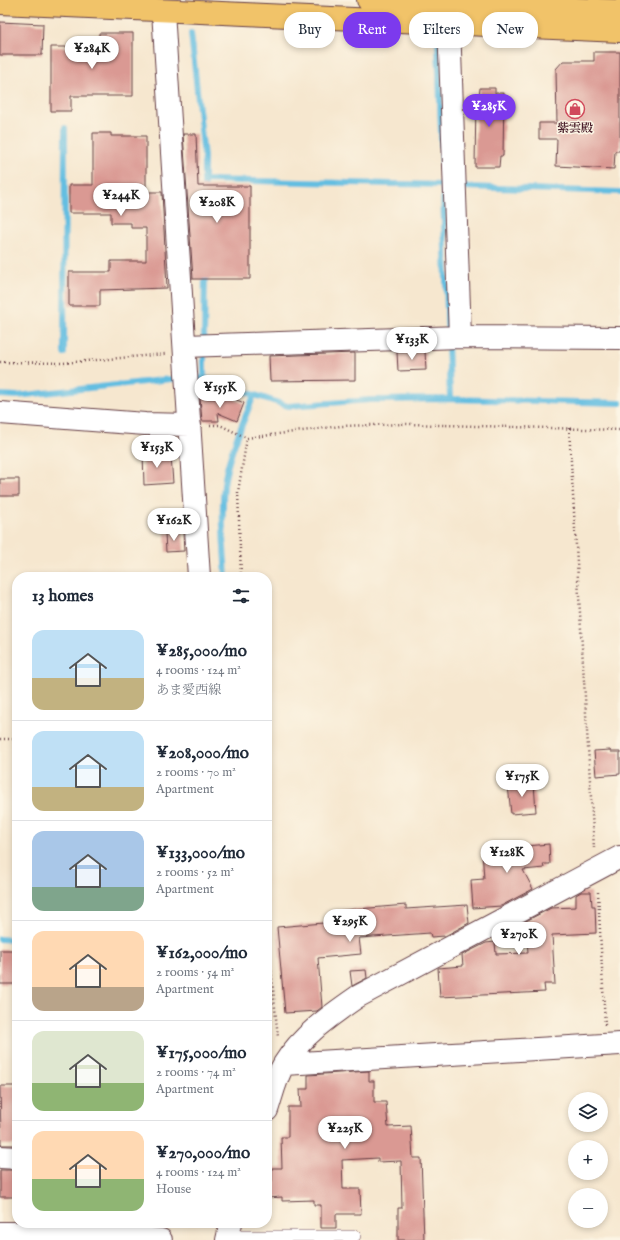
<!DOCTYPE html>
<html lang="en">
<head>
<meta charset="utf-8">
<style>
	body { margin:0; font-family:"IM FELL English","Noto Serif JP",serif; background:#f6f6f7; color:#1f2937; height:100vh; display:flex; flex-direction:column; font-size:15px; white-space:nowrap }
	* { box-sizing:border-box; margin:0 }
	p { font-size:13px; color:#747a83 }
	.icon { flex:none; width:22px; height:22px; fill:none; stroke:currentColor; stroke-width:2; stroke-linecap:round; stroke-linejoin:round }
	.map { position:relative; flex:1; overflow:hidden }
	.panel { position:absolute; left:12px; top:572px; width:260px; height:656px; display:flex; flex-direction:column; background:#fff; border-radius:16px; box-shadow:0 2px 6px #0003 }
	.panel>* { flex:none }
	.hud { position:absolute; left:284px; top:12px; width:276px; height:36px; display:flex; gap:8px }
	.tools { position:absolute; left:568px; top:1092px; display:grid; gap:8px }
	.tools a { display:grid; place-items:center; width:40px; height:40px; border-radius:50%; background:#fff; box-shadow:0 2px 6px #0003; font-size:20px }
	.price { position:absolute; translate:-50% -34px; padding:0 9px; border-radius:14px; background:#fff; color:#222; font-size:13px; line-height:26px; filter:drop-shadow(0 1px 2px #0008) }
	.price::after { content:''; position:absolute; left:50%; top:24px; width:12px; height:9px; margin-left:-6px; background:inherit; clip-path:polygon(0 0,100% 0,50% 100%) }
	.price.on { background:#7c3aed; color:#fff }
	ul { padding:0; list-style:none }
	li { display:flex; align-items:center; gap:12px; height:100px; padding:0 20px }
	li+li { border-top:1px solid #e0e1e3 }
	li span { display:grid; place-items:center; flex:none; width:112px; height:80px; border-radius:12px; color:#555 }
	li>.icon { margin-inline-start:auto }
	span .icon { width:48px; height:48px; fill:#fffc; stroke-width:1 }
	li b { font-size:17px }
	h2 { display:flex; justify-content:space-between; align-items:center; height:48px; padding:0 20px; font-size:17px }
	.tag { padding:0 14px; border-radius:16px; background:#fff; box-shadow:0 2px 6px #0003; font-size:14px; line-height:36px }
	.tag.on { background:#7c3aed; color:#fff }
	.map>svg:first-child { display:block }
</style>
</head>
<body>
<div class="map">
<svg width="620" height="1240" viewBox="0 0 620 1240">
	<rect width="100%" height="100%" fill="#fcf5e5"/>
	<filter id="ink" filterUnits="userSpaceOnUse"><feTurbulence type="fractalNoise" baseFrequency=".025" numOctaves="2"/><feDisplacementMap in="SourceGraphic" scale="8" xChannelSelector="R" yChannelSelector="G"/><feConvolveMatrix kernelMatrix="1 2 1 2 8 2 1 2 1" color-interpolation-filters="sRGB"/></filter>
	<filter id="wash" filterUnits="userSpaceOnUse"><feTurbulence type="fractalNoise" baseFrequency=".012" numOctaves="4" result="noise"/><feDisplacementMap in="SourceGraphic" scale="16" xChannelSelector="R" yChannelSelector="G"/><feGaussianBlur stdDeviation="0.9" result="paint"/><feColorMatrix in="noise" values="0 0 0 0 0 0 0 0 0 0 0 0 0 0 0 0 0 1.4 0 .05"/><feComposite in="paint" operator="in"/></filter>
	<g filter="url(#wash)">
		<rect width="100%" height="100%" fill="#f6e7cf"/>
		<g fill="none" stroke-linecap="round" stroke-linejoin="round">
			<path stroke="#64bee1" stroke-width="6" d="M191 33 204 157V194
				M438 42 450 399
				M204 180 443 185
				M464 187 620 192
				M204 337 205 272
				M64 353 65 128
				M204 378V353
				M0 395 17 396 171 379 204 378 288 406 370 400 450 399 620 403
				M226 577C224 547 221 515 224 485 228 454 243 424 254 395
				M0 939 17 940
				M267 1043 269 1066"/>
		</g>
		<g id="blocks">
			<path fill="#da9993" d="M0 22 43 24 42 55H0Z
				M99 33H133V96H71V111H51V47H99Z
				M594 52H620V151H615L614 169 556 166 557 139H539V123H557L556 69 563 61H594Z
				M480 88H495V93H504L503 156H500L499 167H475L476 98H479Z
				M93 133H111V136H146V192H162L167 288 100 290V306H69V272H111V261H146V228H131V223H111V213H69V185H93Z
				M183 134H196L198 186H250V279H193Z
				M425 351 426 370 398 371 397 352Z
				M355 353V380L270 381 269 356Z
				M200 398H232L244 403 237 421 218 413 219 421H202Z
				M166 452V456H171L173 483 144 485 143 453Z
				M0 479H19V496H0Z
				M183 532 184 551 166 552 165 533Z
				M610 750 611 752H620V774L596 776 594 751Z
				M534 783 536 812 511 814 508 785Z
				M549 844 550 864H543L544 868 523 870 533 889 501 906 473 908 471 880 484 879 482 850Z
				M581 892H591L592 906H595L596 933 552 935 555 984H544L545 992 440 997 438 968 463 966 462 955 486 943 495 942 496 954 528 953 526 921 551 908 576 907V895Z
				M406 905V909L467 905 469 923 445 936 431 937 430 933 359 938 361 954 318 958 322 1007 317 1011 285 1013 277 927 335 922 334 911Z
				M0 950H17V984H0Z
				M366 970 367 978 352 986 350 971Z
				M369 1071V1081H374V1102H386L388 1127 411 1126 413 1158H421L424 1240H398V1208H402L401 1161 378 1162V1158L342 1160 343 1189H360L361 1214H336V1228H321V1205H314V1200L282 1201V1197L267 1198V1181H272V1168H282L281 1137H288V1107H301L300 1089H308V1075Z
				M0 1086H17V1145H1Z
				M0 1170H17V1197H0Z"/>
		</g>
	</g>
	<g filter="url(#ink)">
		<use href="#blocks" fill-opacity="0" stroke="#643d44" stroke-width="1"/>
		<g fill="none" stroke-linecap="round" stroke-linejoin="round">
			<g stroke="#643d44" stroke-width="12">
				<path id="lane" d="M228 1236H355"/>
			</g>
			<g stroke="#643d44" stroke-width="24">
				<path id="street" d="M163 11 199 577
					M449 23 460 337
					M185 346 460 337 620 338
					M0 413 145 424 190 425
					M284 1064 620 1044
					M267 1110C272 1095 276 1077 284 1064 301 1036 331 1015 357 997L620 857
					M0 1157 17 1158
					M0 1233H84L161 1240
					M227 1240 231 1223"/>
			</g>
			<g stroke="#643d44" stroke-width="24">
				<path id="primary" d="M368 0 620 11
					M0 3 620 31"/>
			</g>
			<path stroke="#643d44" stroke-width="2.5" stroke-dasharray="1 3" stroke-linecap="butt" d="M0 362 63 363 165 354
				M210 425H220L247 438 341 426 407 424 620 430
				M569 428 594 848
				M241 577 238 492 247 438
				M0 739H17
				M598 892 605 1025
				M267 931 278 1037"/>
			<use href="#lane" stroke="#fff" stroke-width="11"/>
			<use href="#street" stroke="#fff" stroke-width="22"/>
			<use href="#primary" stroke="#f1c369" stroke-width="22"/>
		</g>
	</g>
	<defs>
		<g id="shop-ring" transform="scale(1)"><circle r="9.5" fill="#fcf5e5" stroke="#d1495b" stroke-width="1.5"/><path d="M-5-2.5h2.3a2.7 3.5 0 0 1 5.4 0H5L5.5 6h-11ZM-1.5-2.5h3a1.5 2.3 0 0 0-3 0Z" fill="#d1495b"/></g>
	</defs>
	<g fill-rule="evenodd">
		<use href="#shop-ring" x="575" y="109"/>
	</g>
	<g text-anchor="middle" stroke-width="3" stroke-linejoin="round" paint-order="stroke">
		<g font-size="12" font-weight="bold" fill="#4a1f2b" stroke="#fcf5e5">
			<text x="575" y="132">紫雲殿</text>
		</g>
	</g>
</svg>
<div class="tools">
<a><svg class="icon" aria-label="layers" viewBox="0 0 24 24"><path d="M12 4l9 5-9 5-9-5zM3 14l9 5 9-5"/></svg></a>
<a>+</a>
<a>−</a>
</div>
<b class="price" style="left:92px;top:70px">¥284K</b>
<b class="price on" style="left:489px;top:128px">¥285K</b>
<b class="price" style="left:121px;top:217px">¥244K</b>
<b class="price" style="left:217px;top:224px">¥208K</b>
<b class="price" style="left:412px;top:361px">¥133K</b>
<b class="price" style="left:220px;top:409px">¥155K</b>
<b class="price" style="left:157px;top:469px">¥153K</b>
<b class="price" style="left:174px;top:542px">¥162K</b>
<b class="price" style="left:522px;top:798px">¥175K</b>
<b class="price" style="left:507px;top:874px">¥128K</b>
<b class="price" style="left:350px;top:943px">¥295K</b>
<b class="price" style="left:519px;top:956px">¥270K</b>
<b class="price" style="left:345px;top:1150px">¥225K</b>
<div class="hud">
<a class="tag">Buy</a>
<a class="tag on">Rent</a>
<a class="tag">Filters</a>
<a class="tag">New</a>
</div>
<section class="panel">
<h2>13 homes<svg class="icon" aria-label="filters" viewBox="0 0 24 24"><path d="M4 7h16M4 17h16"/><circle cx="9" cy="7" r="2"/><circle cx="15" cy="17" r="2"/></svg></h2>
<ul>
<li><span style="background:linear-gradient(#bfe0f5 60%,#c2b280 0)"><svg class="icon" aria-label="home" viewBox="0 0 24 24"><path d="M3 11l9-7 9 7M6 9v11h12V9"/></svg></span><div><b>¥285,000/mo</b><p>4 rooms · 124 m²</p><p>あま愛西線</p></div></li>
<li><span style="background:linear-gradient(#bfe0f5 70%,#c2b280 0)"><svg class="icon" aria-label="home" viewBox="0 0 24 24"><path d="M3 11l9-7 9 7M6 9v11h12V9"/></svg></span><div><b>¥208,000/mo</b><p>2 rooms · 70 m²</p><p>Apartment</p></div></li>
<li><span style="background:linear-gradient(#a9c7e8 70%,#7fa58c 0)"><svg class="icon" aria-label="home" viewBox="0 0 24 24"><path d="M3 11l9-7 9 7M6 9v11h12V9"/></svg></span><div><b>¥133,000/mo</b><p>2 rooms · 52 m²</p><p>Apartment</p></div></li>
<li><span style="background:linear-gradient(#ffd9b3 70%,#b9a48a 0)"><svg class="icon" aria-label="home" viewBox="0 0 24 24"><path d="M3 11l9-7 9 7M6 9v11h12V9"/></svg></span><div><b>¥162,000/mo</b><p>2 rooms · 54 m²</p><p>Apartment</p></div></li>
<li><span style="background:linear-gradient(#dfe7d0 65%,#8fb573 0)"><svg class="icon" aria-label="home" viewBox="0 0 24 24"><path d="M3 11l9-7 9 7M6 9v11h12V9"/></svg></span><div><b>¥175,000/mo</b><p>2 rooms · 74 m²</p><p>Apartment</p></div></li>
<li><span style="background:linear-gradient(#ffd9b3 60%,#8fb573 0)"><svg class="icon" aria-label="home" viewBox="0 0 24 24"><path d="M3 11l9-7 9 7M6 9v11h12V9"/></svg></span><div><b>¥270,000/mo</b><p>4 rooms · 124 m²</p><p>House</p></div></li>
</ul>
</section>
</div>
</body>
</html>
